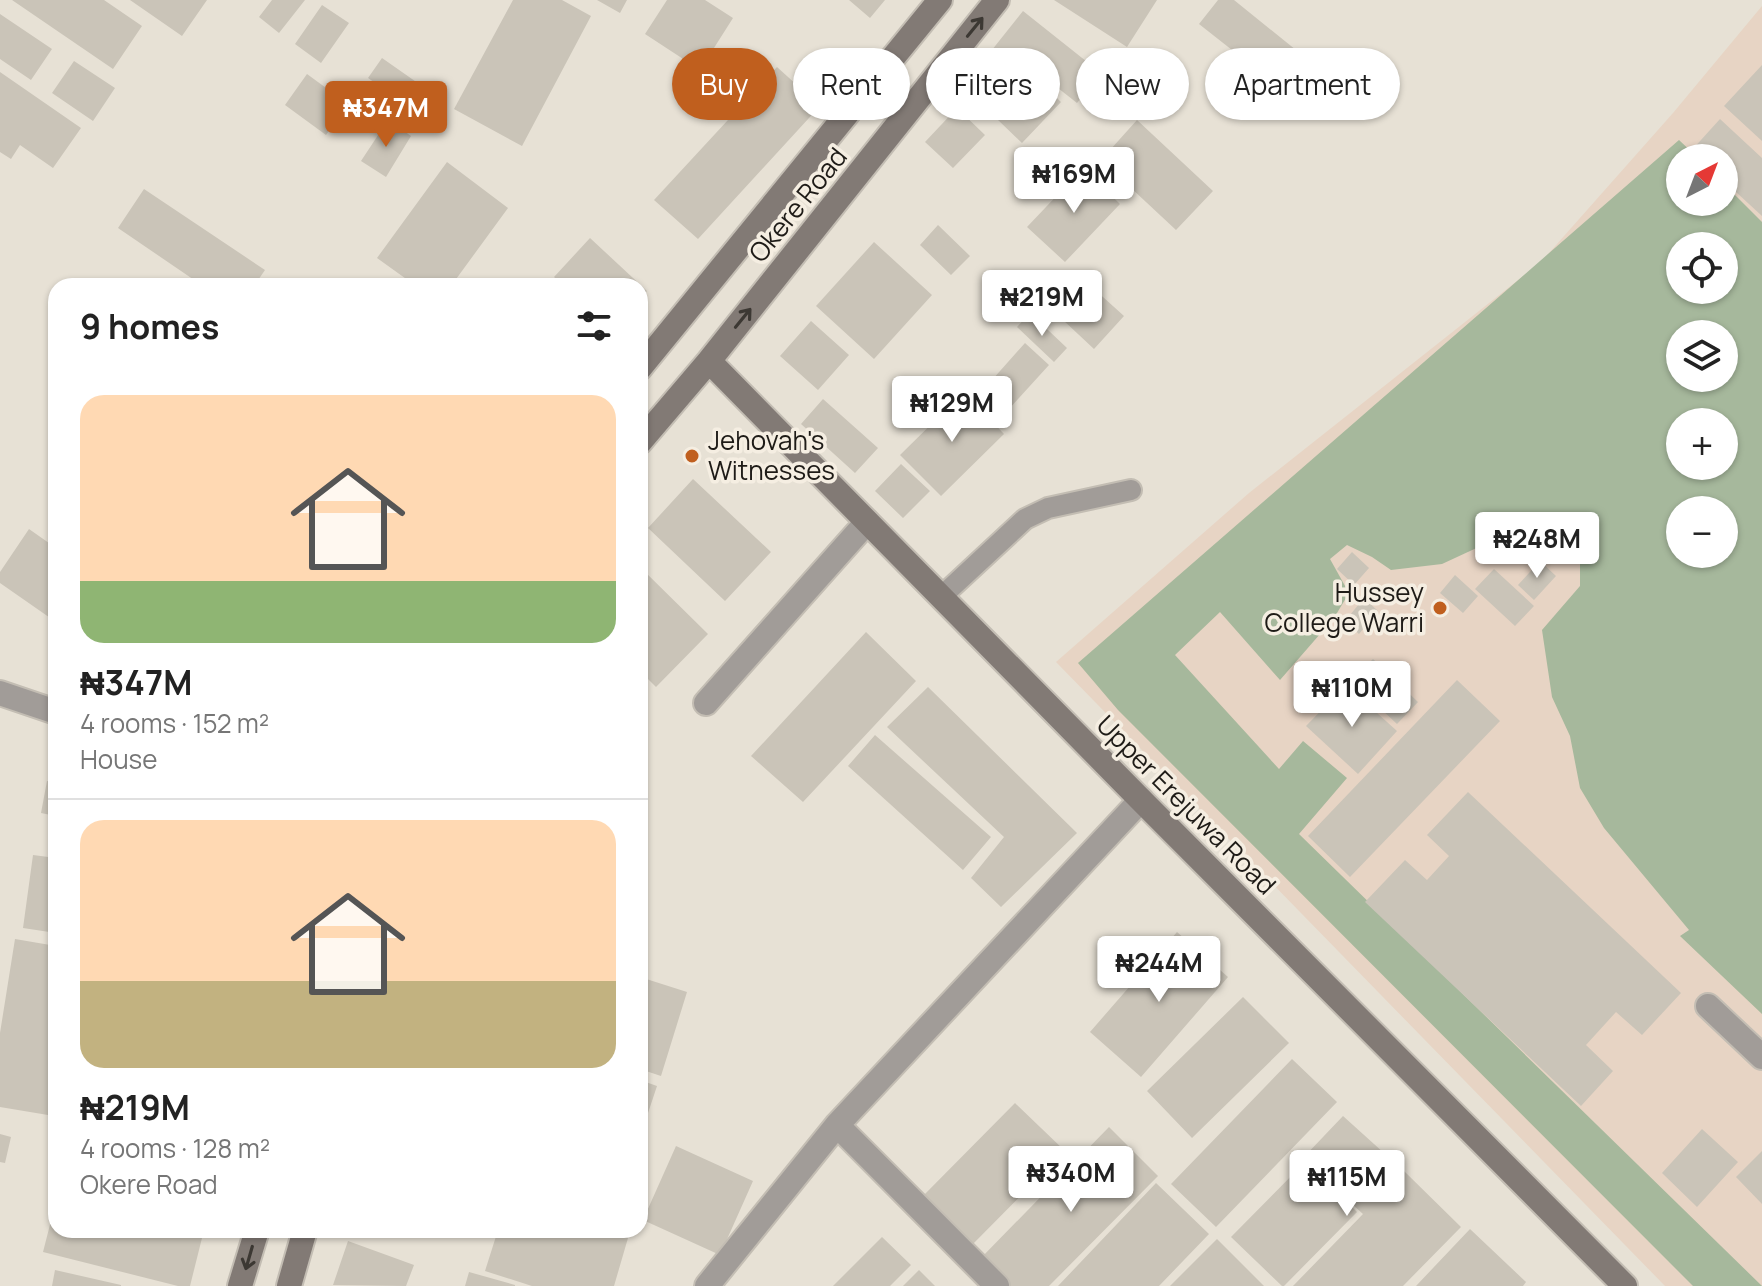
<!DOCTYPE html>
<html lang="en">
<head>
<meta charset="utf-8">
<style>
	body { margin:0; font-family:Manrope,sans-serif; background:#f2f2f2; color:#222; height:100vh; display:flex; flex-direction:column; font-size:30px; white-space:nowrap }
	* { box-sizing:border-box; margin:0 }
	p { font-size:26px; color:#767676 }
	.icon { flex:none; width:44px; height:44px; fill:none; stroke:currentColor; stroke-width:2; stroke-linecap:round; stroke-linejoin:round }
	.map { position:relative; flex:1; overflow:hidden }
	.drawer { position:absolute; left:48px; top:278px; width:600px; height:960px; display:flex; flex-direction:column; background:#fff; border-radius:24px; box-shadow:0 2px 6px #0004 }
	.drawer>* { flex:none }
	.banner { position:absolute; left:672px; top:48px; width:760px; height:72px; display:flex; gap:16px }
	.needle { width:52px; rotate:42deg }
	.controls { position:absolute; left:1666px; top:144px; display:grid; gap:16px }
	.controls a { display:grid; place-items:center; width:72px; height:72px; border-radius:50%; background:#fff; box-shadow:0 2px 6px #0004; font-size:40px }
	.price { position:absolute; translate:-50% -68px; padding:0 18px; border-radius:8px; background:#fff; color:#222; font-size:26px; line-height:52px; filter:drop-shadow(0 2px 4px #0008) }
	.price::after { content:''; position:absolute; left:50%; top:48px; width:24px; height:18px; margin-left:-12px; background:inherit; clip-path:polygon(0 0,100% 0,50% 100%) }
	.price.current { background:#c05f1e; color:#fff }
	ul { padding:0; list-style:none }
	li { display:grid; align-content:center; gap:16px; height:424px; padding:0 32px }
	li+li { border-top:2px solid #e0e0e0 }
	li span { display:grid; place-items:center; height:248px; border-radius:24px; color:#555 }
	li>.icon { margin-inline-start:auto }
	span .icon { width:144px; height:144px; fill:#fffc; stroke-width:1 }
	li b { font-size:34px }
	h2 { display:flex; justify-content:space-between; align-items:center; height:96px; padding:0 32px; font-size:34px }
	.pill { padding:0 28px; border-radius:36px; background:#fff; box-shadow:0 2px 6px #0004; font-size:28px; line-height:72px }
	.pill.current { background:#c05f1e; color:#fff }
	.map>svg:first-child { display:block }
</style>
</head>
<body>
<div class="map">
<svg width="1762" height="1286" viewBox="0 0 1762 1286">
	<rect width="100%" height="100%" fill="#e7e1d5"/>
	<path fill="#e7d4c4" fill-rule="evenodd" d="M1762 6V1286H1665L1056 662 1249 493 1541 262 1673 113ZM1680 158H1724V202H1680ZM1680 246H1724V290H1680ZM1680 334H1724V378H1680ZM1680 422H1724V466H1680ZM1680 510H1724V554H1680Z"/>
	<path fill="#a6b89c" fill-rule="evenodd" d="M1679 140 1698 158H1680V202H1724V184L1762 222V1014L1680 936 1689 930 1604 828 1580 788 1570 736 1552 697 1542 630 1580 586V550L1556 528 1524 526 1442 564 1391 570 1372 557 1347 545 1330 559 1349 593 1334 618 1280 680 1220 612 1175 655 1279 769 1303 741 1347 778 1299 834 1762 1286H1693L1118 710 1078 663ZM1680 246H1724V290H1680ZM1680 334H1724V378H1680ZM1680 422H1724V466H1680ZM1680 510H1724V554H1680Z"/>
	<path fill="#cac4b8" d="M12 0H104L142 26 113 69Z
		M130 0H207L182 36Z
		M272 0H305L279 33 259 17Z
		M513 0H562L591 16 522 146 454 109Z
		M597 0H627L620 13Z
		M667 0H705L733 18 700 70 645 34Z
		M849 0H885L870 18Z
		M1054 0H1157L1127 47Z
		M1218 0H1234L1317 67 1293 98 1199 24Z
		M322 5 349 23 321 63 295 44Z
		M1023 11 1101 73 1077 103 1030 66 1007 95 976 70Z
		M0 14 52 49 31 80 0 59Z
		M382 58 422 86 409 106 368 78Z
		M74 61 115 88 93 121 52 93Z
		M1762 65V141L1724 106Z
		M777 67 820 106 698 239 654 200Z
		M0 72 81 128 53 168 20 145 11 159 0 152Z
		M307 74 348 104 326 135 285 105Z
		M1037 79 1061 102 1022 143 998 120Z
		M957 108 985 135 953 168 925 142Z
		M1720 119 1762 158V216L1724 181V158H1699L1691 151Z
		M388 120 411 136 386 177 361 161Z
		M1137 120 1213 191 1176 230 1101 160Z
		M447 162 508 208 451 286H416L377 258Z
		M1083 168 1120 204 1065 262 1027 227Z
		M144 189 265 270 254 286H203L118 228Z
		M938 225 970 256 951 275 920 245Z
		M590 238 647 291 640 299V286H564L554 277Z
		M874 242 932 295 874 359 816 306Z
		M1093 288 1124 316 1094 349 1063 320Z
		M1030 313 1067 348 1054 362 1017 327Z
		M811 321 849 355 818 390 780 356Z
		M1025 343 1049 365 999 420 976 398Z
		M964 392 1004 434 941 496 900 455Z
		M823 399 878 448 855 473 801 424Z
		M901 464 930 491 903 518 875 491Z
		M693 479 771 552 725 601 648 528Z
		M29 529 56 548V622L0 583V572Z
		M1352 552 1369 568 1354 585 1337 569Z
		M1540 561 1556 576 1534 600 1518 585Z
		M640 567 708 634 656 687 640 671Z
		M1494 569 1534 606 1515 626 1475 589Z
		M1455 575 1478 596 1463 613 1440 593Z
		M1364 598 1378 611 1359 634 1345 621Z
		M866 632 916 681 803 802 751 756Z
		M1373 659 1418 702 1397 724 1351 681Z
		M1457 680 1500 721 1350 877 1308 836Z
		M1346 685 1397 731 1358 774 1306 726Z
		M928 687 1077 833 1001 907 971 878 1004 837 887 727Z
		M875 735 991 837 963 870 848 766Z
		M47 781 56 783V816L41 813Z
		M1468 792 1681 993 1642 1035 1616 1012 1586 1045 1613 1071 1581 1106 1365 902 1405 860 1427 880 1449 856 1427 835Z
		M33 855 56 858V933L23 928Z
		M1177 932 1228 977 1141 1077 1090 1032Z
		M15 939 56 946V1101L54 1116 0 1107V1033Z
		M640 977 687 992 661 1076 640 1069Z
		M1243 997 1289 1043 1192 1138 1147 1091Z
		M1292 1059 1337 1102 1216 1227 1171 1184Z
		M640 1080 657 1086 641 1134H640Z
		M1015 1103 1065 1151 971 1246 922 1197Z
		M1343 1116 1405 1172 1461 1227 1403 1286H1293L1363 1214 1317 1172 1357 1212 1284 1286H1282L1231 1237 1306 1161 1303 1158Z
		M1109 1127 1158 1176 1049 1286H1008L980 1259Z
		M1702 1129 1738 1162 1697 1207 1662 1173Z
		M0 1134 11 1137 5 1163 0 1162Z
		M676 1146 753 1181 720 1255 643 1220Z
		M1762 1151V1204L1736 1177Z
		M1156 1183 1209 1234 1159 1286H1058Z
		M55 1205 56 1230H204L190 1286H178L43 1252Z
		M1470 1229 1526 1282 1523 1286H1416Z
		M498 1230H604L628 1238 614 1286H532L485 1271Z
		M882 1237 911 1265 890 1286H833Z
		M1217 1239 1264 1286H1170Z
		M348 1241 414 1265 406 1286 333 1285Z
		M55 1270 121 1285V1286H52Z
		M919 1270 935 1286H903Z
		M469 1272 515 1285V1286H465Z"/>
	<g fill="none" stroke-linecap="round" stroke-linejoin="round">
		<g stroke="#c3bdb3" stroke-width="24">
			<path id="lane" d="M941 597 1025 519 1048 508 1131 490"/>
		</g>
		<g stroke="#c3bdb3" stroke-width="28">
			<path id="street" d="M0 693 56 712
				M706 703 867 522
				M1708 1006 1762 1057
				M837 1125 997 1286
				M707 1286 837 1125 1141 800"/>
		</g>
		<g stroke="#c3bdb3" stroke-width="28">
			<path id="secondary" d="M709 361 1141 800 1625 1286
				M640 368 940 0
				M640 442 709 361 997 0
				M240 1286 257 1230
				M289 1286 305 1230"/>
		</g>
		<use href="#lane" stroke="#a19c98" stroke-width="20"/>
		<use href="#street" stroke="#a19c98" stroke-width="24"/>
		<use href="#secondary" stroke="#827a75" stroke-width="24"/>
	</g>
	<defs><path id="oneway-shaft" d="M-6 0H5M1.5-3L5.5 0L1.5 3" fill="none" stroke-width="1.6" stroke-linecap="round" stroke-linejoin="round" transform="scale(2)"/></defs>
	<g stroke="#3c3833">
		<use href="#oneway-shaft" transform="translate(975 27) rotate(-51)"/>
		<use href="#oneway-shaft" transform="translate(743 318) rotate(-51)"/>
		<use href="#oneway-shaft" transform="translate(249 1258) rotate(106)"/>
	</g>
	<g fill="#c05f1e" stroke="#f5eee2" stroke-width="3">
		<circle cx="692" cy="456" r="8"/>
		<circle cx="1440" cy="608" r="8"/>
	</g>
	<g text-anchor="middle" stroke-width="7" stroke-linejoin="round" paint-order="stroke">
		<g font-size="26" fill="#1e1b17" stroke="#f5eee2">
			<text transform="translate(798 205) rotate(-51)" y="9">Okere Road</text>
			<text transform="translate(1186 805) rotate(45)" y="9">Upper Erejuwa Road</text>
		</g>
		<g font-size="26" fill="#1e1b17" stroke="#f5eee2" text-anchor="start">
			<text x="708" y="450">Jehovah's<tspan x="708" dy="30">Witnesses</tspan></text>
			<text x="1424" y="602" text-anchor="end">Hussey<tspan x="1424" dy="30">College Warri</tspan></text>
		</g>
	</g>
</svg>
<div class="controls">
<a><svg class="needle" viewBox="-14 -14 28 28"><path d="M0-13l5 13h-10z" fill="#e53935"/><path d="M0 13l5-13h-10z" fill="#767676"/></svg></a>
<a><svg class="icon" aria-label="locate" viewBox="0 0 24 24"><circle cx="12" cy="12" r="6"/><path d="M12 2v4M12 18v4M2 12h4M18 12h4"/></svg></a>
<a><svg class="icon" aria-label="layers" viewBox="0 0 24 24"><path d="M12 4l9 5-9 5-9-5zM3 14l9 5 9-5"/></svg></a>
<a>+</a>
<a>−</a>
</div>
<b class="price current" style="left:386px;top:149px">₦347M</b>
<b class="price" style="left:1074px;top:215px">₦169M</b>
<b class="price" style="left:1042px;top:338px">₦219M</b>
<b class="price" style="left:952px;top:444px">₦129M</b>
<b class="price" style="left:1537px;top:580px">₦248M</b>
<b class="price" style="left:1352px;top:729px">₦110M</b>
<b class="price" style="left:1159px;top:1004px">₦244M</b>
<b class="price" style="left:1071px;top:1214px">₦340M</b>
<b class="price" style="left:1347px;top:1218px">₦115M</b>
<div class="banner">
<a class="pill current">Buy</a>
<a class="pill">Rent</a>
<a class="pill">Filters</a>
<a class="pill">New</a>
<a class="pill">Apartment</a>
</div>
<section class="drawer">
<h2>9 homes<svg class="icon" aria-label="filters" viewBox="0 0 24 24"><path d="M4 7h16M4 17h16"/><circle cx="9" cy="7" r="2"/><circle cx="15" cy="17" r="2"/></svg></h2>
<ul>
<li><span style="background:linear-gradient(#ffd9b3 75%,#8fb573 0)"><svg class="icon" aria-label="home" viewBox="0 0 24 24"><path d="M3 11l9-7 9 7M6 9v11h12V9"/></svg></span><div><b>₦347M</b><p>4 rooms · 152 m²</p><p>House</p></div></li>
<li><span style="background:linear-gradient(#ffd9b3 65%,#c2b280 0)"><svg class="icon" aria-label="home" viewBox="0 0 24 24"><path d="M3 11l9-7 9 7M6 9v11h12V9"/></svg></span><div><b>₦219M</b><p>4 rooms · 128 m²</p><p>Okere Road</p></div></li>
</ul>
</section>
</div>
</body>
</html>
